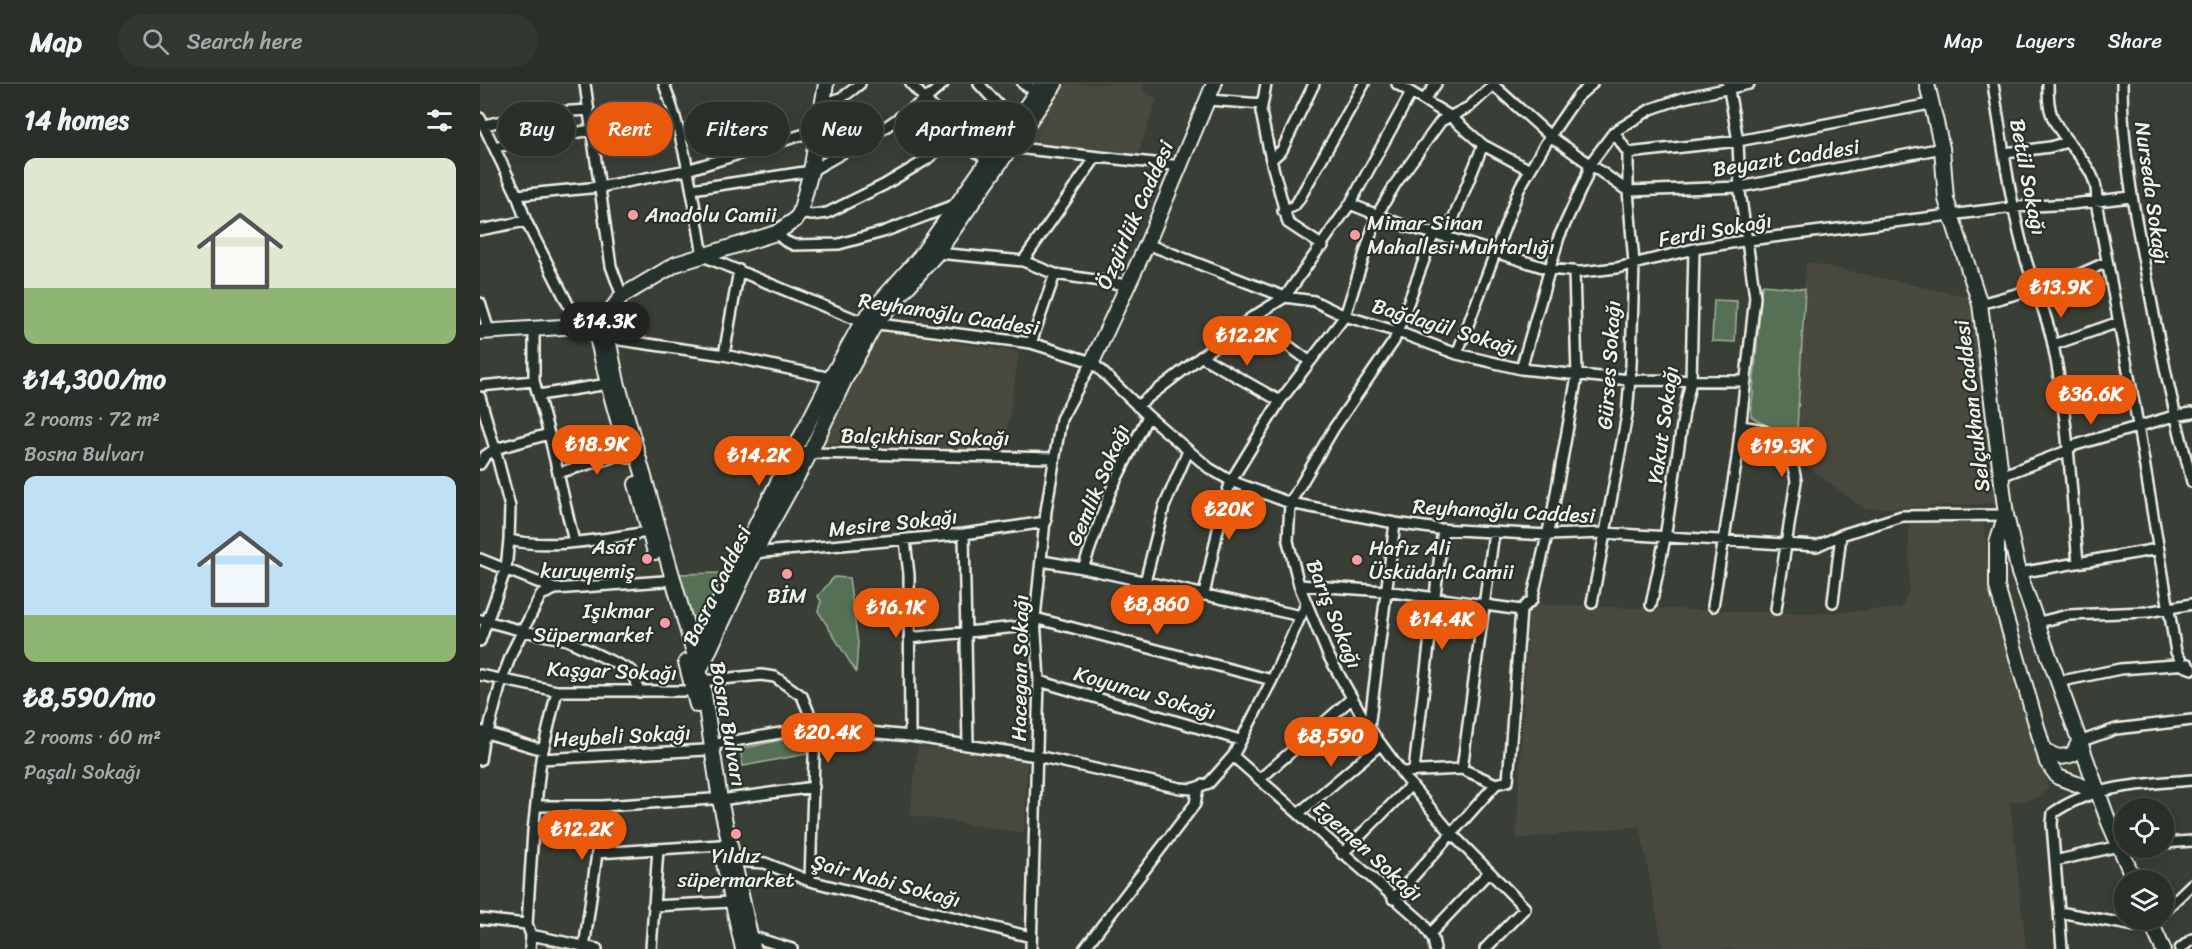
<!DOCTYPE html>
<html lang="en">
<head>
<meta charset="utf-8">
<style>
	body { margin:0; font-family:Sriracha,sans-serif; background:#333731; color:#f1f3f6; height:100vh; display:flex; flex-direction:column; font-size:22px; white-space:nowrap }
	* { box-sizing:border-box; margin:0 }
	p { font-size:20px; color:#a6a9a8 }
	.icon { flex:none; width:33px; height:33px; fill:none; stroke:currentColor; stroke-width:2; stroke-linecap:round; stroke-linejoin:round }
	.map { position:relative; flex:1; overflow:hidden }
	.details { display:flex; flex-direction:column; background:#2b2f29; width:480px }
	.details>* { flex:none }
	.guide { position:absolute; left:18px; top:18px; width:570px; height:54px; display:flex; gap:12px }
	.buttons { position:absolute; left:1634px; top:714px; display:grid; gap:12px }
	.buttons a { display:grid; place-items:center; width:60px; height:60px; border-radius:50%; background:#2b2f29; box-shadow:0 3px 15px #0003,0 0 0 2px #474a46; font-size:30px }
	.price { position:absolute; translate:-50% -51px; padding:0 14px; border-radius:21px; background:#ea580c; color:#fff; font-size:20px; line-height:39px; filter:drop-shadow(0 2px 3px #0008) }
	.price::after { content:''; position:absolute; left:50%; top:36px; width:18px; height:14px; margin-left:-9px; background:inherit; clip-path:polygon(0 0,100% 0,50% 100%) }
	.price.on { background:#222; color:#fff }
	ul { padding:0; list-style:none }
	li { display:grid; align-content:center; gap:12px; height:318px; padding:0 24px }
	li span { display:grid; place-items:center; height:186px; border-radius:12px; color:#555 }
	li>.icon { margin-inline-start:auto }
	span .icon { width:108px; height:108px; fill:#fffc; stroke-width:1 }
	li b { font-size:26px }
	h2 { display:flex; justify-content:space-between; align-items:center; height:72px; padding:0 24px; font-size:26px }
	.tag { padding:0 21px; border-radius:27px; background:#2b2f29; box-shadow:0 3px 15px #0003,0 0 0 2px #474a46; font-size:21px; line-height:54px }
	.tag.on { background:#ea580c; color:#fff }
	header { display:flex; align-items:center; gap:36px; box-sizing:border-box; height:84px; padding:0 30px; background:#2b2f29; border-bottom:2px solid #474a46 }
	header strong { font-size:28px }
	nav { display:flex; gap:33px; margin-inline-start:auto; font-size:21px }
	.search { width:420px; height:54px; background:#333731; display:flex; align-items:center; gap:15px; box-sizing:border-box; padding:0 21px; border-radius:33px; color:#a6a9a8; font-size:22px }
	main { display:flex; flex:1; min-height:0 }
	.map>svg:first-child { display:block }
</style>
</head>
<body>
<header>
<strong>Map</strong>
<div class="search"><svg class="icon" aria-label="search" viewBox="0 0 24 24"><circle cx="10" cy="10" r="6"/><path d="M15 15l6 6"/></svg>Search here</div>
<nav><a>Map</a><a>Layers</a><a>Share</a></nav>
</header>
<main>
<section class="details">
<h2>14 homes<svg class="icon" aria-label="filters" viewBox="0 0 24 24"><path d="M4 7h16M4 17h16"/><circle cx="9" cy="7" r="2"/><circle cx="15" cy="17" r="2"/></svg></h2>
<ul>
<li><span style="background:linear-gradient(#dfe7d0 70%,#8fb573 0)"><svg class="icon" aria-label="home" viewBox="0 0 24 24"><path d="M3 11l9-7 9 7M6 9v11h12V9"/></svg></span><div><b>₺14,300/mo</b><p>2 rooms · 72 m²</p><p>Bosna Bulvarı</p></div></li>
<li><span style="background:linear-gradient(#bfe0f5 75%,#8fb573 0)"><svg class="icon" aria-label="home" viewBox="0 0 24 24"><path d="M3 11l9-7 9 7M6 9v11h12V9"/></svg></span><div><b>₺8,590/mo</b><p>2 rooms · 60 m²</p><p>Paşalı Sokağı</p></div></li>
</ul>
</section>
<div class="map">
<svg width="1712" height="865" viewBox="0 0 1712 865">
	<rect width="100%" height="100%" fill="#393f37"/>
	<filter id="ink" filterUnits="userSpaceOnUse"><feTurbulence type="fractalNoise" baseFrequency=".0167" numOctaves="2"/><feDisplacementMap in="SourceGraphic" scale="12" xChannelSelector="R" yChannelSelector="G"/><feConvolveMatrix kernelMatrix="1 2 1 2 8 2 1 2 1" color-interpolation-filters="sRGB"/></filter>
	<g filter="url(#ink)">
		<path fill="#494a41" d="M584 0H664L662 7 677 15 658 70 542 59Z
			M1326 178 1490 213 1518 419 1385 425 1321 378 1316 362Z
			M395 247 539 268 524 367 337 359Z
			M1503 434 1511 508 1569 703 1558 714 1530 718 1546 865H1183L1160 742 1036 755 1049 520 1330 530 1422 524 1429 506V440Z
			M438 662 547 678 544 749 430 731Z"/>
		<path fill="#566f55" stroke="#a5b09e" stroke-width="1.5" d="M1282 201 1325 205 1316 362 1271 332Z
			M1234 216 1257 217 1255 258 1232 257Z
			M242 489 216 554 196 490Z
			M354 493 369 494 378 559 376 588 338 527 341 517 338 512Z
			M324 651 327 670 263 682 260 665Z"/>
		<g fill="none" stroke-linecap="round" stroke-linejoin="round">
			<g stroke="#f4f1e8" stroke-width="14">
				<path id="street" d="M105 0 131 182 142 212
					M184 0C205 55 213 114 223 172L382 238 551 259 612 278 668 332 729 384 751 397 810 419 915 439 958 445 1067 451 1124 449 1337 462 1361 451 1422 432 1526 431
					M431 0 488 61 508 77
					M499 0 534 38
					M543 0 556 7
					M786 0 781 28 791 76
					M834 0 802 66 791 76 808 139 843 162
					M917 0 970 32 1003 61 1050 86
					M1012 0 1070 52 1148 107 1260 103 1462 64
					M1513 0C1522 55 1529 111 1543 165 1551 198 1567 228 1573 261 1588 332 1591 406 1598 478
					M1568 0C1568 11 1568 22 1572 32 1583 61 1622 84 1616 118L1655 324 1696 568 1704 582 1712 585
					M1642 0C1642 64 1654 127 1666 189 1679 260 1694 329 1712 398
					M729 16 782 20
					M944 16 956 0
					M343 17C359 19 368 9 380 0
					M0 34 37 111 46 137 99 242
					M4 41 60 29 109 26
					M14 63 111 46
					M528 63 701 82
					M1148 69 1258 57 1450 20
					M1525 69 1570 63 1587 58
					M212 105 331 87 394 51 446 15 463 0
					M37 111 120 103 207 86 338 46
					M870 120 925 142 966 153 1069 185 1101 188 1137 184 1214 165 1269 156 1534 123 1592 120 1651 113
					M803 127 814 122 818 117 884 0
					M320 129 332 131 347 129 404 101 446 76 478 49
					M0 146 46 137
					M296 149 305 157 314 161 359 160 403 148 477 120
					M954 149 914 257 854 344 810 419 808 457 819 501 848 571 889 644 931 701 971 749 1045 824 1005 865
					M966 153 1003 61
					M667 160 805 213 834 217 865 232 918 248 977 270 1041 285 1150 296 1266 297
					M457 169 543 177 575 190 647 201
					M543 177 616 73
					M0 219 9 247
					M1500 220 1587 196 1627 178
					M771 234 829 277
					M54 245V297L69 350 94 458
					M129 246 140 256 244 271 351 294
					M551 259 575 190
					M1573 261 1639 238
					M977 270 1040 103 1070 52 1097 13 1112 0
					M244 271 259 186
					M722 273 800 317
					M1041 285 1079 153 1106 94 1110 80 1134 48 1171 25 1203 14 1269 0
					M0 302 54 297
					M59 311 128 300
					M0 313 15 365 5 372 0 380
					M657 322 771 234 805 213 870 120 931 9
					M1261 342C1268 343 1278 344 1284 347 1304 356 1313 377 1316 397L1296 525
					M316 365 330 369 574 374
					M78 389 147 369
					M1521 392 1587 367 1592 362 1694 332 1712 329
					M484 450 488 660
					M29 456C74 466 124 454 169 448
					M425 456 429 491 430 652
					M273 469 484 450 566 438
					M0 475 75 505
					M562 477 603 484 821 532
					M603 484 631 406 668 332
					M1539 489 1678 465
					M665 498 684 423 708 367
					M819 501 905 507 1041 526
					M724 511 743 422 751 397 800 317 865 232 897 131 916 99 961 37 989 23 1014 0
					M1353 518 1361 451
					M1112 519 1147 331 1151 281 1154 179 1148 107V69L1134 48
					M1171 521 1185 454 1204 328 1211 297 1214 165
					M1233 522 1257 374 1275 213 1260 108 1258 57 1248 0
					M1041 526 1052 516 1073 426 1097 292 1094 187
					M555 534 792 596
					M2 536 43 547 87 556 152 587 159 608
					M1555 539 1588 531 1667 528 1712 520
					M429 554 556 541
					M0 557 26 485 29 456 30 423 15 365 69 350
					M0 591 77 607H215L222 597 281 591 295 593 322 612 335 643 330 797
					M559 597 760 656
					M1577 598 1640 585 1708 580
					M889 644 915 439
					M0 647 63 666
					M1599 658 1636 645 1712 636
					M231 661 335 643 430 652 557 672 700 704 712 705 729 699 753 672 792 596 826 520
					M753 672 942 838 953 855 955 865
					M61 675 225 666
					M0 676 3 656 8 648 22 595 33 566 61 511 75 505 184 497
					M982 685 1014 448
					M934 686 963 445
					M921 688 982 685 1016 700 1028 697 1041 526
					M780 695 871 615
					M240 716 334 703
					M56 722H122L232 715
					M819 729 901 660
					M1683 759 1712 757
					M117 769 122 722
					M862 770 931 701
					M252 777 285 779 330 797 551 853
					M1575 777 1643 761
					M913 815 1016 700
					M173 822 251 818
					M1579 828 1655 842 1665 841 1675 836
					M1683 828 1712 800
					M0 835 47 840
					M950 850 1009 788
					M51 851 47 840 53 747 61 675 77 607
					M270 852 312 865
					M50 865 51 851 117 865
					M104 865 117 769 178 765
					M171 865 178 765 240 761
					M551 865 559 597 555 534 566 427 581 335 612 278
					M604 865 715 720 718 704
					M1582 865 1572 740 1573 729C1612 701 1666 700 1712 696
					M1700 865 1712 855"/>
			</g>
			<g stroke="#f4f1e8" stroke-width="18">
				<path id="secondary" d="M1447 0 1462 64 1466 115 1500 220 1526 431 1539 489 1628 736 1654 796
					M126 241 129 246 127 250 137 298 222 597 240 716 273 865
					M126 241 134 222 142 212 196 180 296 149 315 136 320 129 331 87 346 0
					M115 244 128 300 148 372
					M0 248 99 242 115 244
					M612 278 667 160 734 0
					M156 400 175 468
					M1525 433 1517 459V503L1567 678 1578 693 1618 708
					M206 578 217 621
					M208 585 264 465 351 294 382 238 440 173 562 0
					M219 588 274 470 330 369 364 297 395 240 457 169 575 0
					M1564 666C1575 673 1581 675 1593 670L1599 658
					M242 770 263 865
					M1670 836 1683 865"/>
			</g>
			<use href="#street" stroke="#26332d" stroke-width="9"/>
			<use href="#secondary" stroke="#26332d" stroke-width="14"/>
		</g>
	</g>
	<g fill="#ff9aa2" stroke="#26332d" stroke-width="2">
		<circle cx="153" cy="131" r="6"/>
		<circle cx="875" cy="151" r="6"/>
		<circle cx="167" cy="475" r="6"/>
		<circle cx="877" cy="476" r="6"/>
		<circle cx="307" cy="490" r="6"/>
		<circle cx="185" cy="539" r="6"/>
		<circle cx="256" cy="750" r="6"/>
	</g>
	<g text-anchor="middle" stroke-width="4.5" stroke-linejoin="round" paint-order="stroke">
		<g font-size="21" fill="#f4f1e8" stroke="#26332d">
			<text transform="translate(1306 74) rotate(-9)" y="7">Beyazıt Caddesi</text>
			<text transform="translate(1548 93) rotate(79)" y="7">Betül Sokağı</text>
			<text transform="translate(1672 109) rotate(82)" y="7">Nurseda Sokağı</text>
			<text transform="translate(655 131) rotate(-66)" y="7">Özgürlük Caddesi</text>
			<text transform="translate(1235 146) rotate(-10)" y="7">Ferdi Sokağı</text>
			<text transform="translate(469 230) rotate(9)" y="7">Reyhanoğlu Caddesi</text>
			<text transform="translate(965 243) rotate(17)" y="7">Bağdagül Sokağı</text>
			<text transform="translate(1129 281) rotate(-86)" y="7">Gürses Sokağı</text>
			<text transform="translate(1492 322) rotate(-97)" y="7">Selçukhan Caddesi</text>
			<text transform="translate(1183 341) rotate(-82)" y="7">Yakut Sokağı</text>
			<text transform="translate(445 353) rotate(1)" y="7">Balçıkhisar Sokağı</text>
			<text transform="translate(618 401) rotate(-67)" y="7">Gemlik Sokağı</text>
			<text transform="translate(1024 427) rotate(3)" y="7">Reyhanoğlu Caddesi</text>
			<text transform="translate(413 439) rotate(-6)" y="7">Mesire Sokağı</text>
			<text transform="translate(237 502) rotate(-64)" y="7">Basra Caddesi</text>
			<text transform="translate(854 530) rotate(68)" y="7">Barış Sokağı</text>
			<text transform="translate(540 584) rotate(-89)" y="7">Hacegan Sokağı</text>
			<text transform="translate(132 587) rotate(2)" y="7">Kaşgar Sokağı</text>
			<text transform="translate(665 609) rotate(16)" y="7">Koyuncu Sokağı</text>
			<text transform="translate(248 640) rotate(80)" y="7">Bosna Bulvarı</text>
			<text transform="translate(142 652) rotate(-3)" y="7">Heybeli Sokağı</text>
			<text transform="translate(888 767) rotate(42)" y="7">Egemen Sokağı</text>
			<text transform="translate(406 797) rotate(15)" y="7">Şair Nabi Sokağı</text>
		</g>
		<g font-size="21" fill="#f4f1e8" stroke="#26332d" text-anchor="start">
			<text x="165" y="138">Anadolu Camii</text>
			<text x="887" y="146">Mimar Sinan<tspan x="887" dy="24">Mahallesi Muhtarlığı</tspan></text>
			<text x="155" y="470" text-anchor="end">Asaf<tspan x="155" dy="24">kuruyemiş</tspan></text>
			<text x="889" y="471">Hafız Ali<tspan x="889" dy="24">Üsküdarlı Camii</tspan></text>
			<text x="307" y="519" text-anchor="middle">BİM</text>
			<text x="173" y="534" text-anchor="end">Işıkmar<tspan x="173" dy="24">Süpermarket</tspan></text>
			<text x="256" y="779" text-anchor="middle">Yıldız<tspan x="256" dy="24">süpermarket</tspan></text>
		</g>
	</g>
</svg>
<div class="buttons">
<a><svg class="icon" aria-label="locate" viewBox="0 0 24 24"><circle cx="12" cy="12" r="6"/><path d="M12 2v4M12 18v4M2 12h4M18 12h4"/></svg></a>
<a><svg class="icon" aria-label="layers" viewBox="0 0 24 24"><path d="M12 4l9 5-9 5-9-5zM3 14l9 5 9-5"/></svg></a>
</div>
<b class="price" style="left:1581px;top:235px">₺13.9K</b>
<b class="price on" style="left:125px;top:269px">₺14.3K</b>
<b class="price" style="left:767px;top:283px">₺12.2K</b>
<b class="price" style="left:1611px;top:342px">₺36.6K</b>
<b class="price" style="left:117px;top:392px">₺18.9K</b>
<b class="price" style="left:1302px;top:394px">₺19.3K</b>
<b class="price" style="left:279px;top:403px">₺14.2K</b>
<b class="price" style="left:749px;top:457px">₺20K</b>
<b class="price" style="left:677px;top:552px">₺8,860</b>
<b class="price" style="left:416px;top:555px">₺16.1K</b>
<b class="price" style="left:962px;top:567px">₺14.4K</b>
<b class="price" style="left:348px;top:680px">₺20.4K</b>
<b class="price" style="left:851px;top:684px">₺8,590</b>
<b class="price" style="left:102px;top:777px">₺12.2K</b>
<div class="guide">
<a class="tag">Buy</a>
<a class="tag on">Rent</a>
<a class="tag">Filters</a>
<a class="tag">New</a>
<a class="tag">Apartment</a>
</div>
</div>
</main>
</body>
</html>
